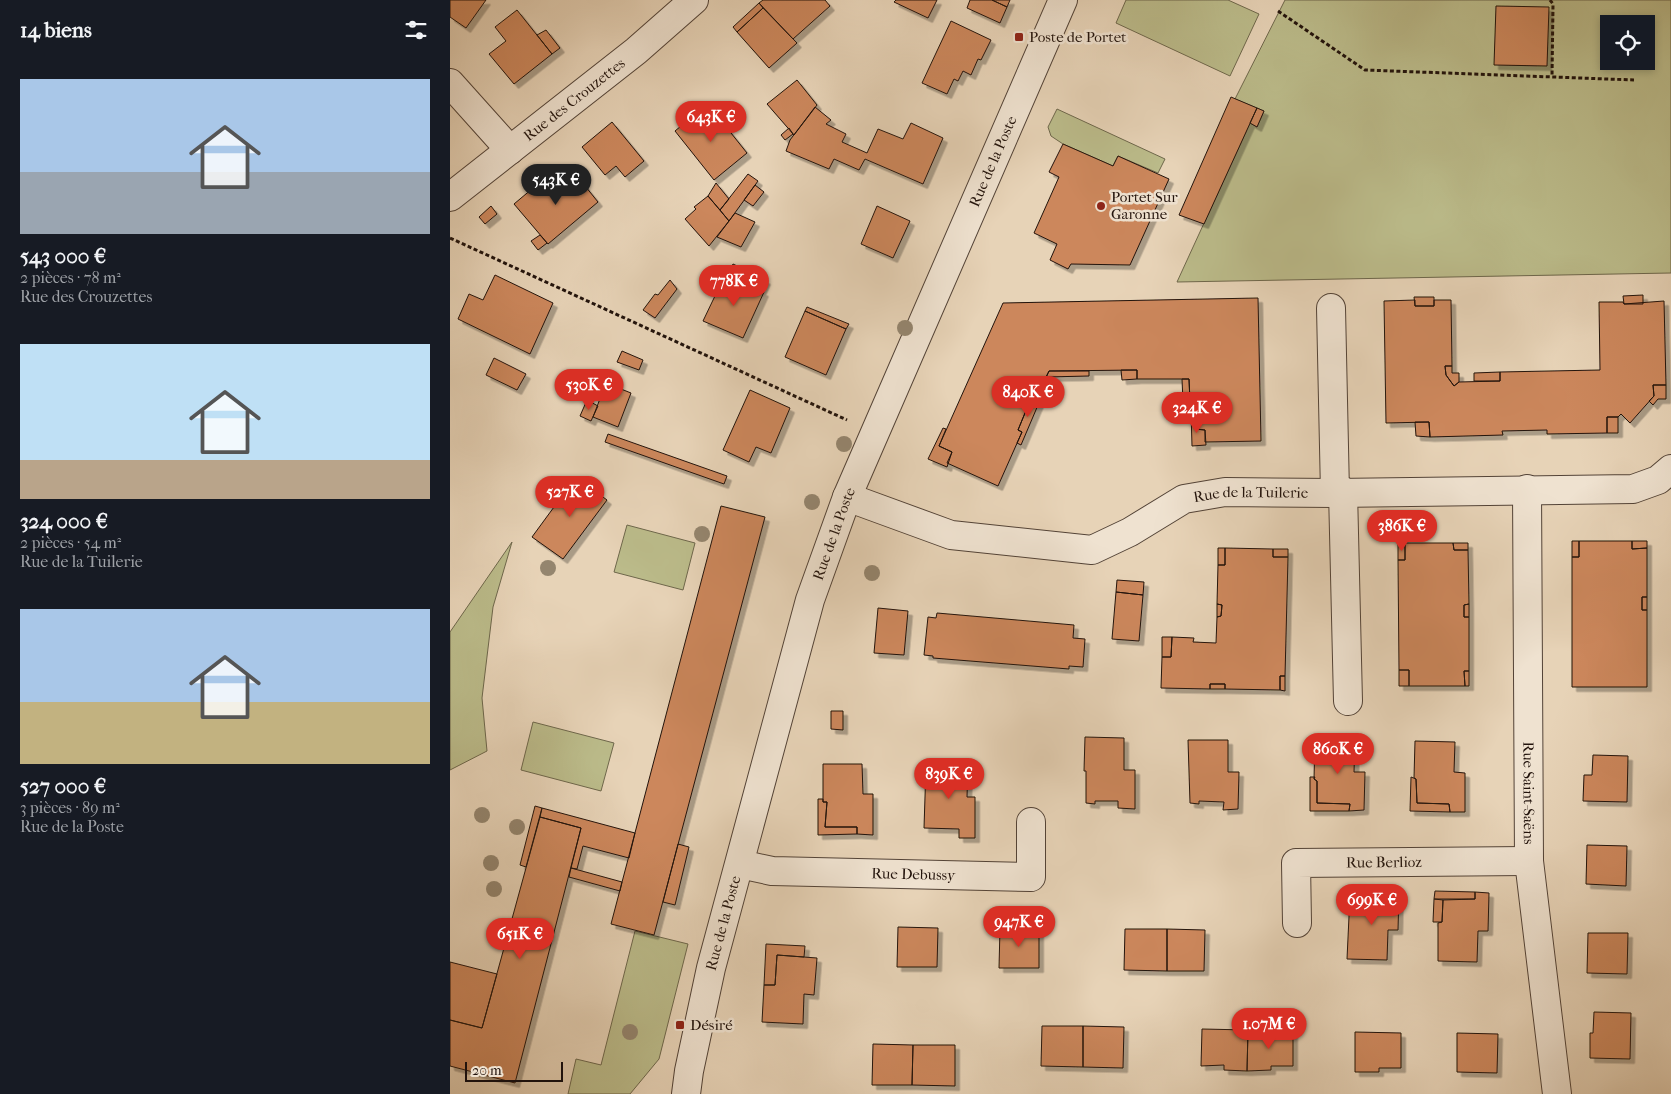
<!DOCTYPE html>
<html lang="fr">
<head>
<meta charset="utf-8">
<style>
	body { margin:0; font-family:"IM FELL French Canon",serif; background:#20242c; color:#f1f3f6; height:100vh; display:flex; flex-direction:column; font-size:19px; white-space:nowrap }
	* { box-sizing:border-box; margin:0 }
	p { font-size:16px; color:#9ea1a6 }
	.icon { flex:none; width:28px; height:28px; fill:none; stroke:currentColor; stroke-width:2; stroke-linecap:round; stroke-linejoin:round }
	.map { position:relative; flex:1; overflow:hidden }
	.side { display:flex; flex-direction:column; background:#171b24; width:450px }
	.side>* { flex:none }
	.fabs { position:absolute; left:1150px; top:15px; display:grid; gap:10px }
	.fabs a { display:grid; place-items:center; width:55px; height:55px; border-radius:0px; background:#171b24; box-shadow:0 2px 8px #0003; font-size:25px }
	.scale { position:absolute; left:15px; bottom:12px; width:98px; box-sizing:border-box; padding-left:5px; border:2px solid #22130c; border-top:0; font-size:14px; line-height:18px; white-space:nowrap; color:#22130c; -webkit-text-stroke:4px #efe2d0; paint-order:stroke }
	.price { position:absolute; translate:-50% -42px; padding:0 11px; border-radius:18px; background:#d93025; color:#fff; font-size:16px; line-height:32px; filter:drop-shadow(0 1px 2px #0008) }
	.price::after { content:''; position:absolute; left:50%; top:30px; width:15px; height:11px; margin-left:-8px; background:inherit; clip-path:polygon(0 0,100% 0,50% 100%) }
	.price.current { background:#222; color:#fff }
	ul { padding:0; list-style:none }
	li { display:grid; align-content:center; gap:10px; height:265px; padding:0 20px }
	li span { display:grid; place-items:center; height:155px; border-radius:0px; color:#555 }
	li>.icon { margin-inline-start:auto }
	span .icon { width:90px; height:90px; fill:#fffc; stroke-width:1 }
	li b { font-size:21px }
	h2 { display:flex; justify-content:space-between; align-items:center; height:60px; padding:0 20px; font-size:21px }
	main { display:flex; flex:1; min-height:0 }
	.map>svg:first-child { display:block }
</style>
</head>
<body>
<main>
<section class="side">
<h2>14 biens<svg class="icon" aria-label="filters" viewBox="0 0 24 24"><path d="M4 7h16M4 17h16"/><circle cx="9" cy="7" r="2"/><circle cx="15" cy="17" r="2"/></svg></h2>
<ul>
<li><span style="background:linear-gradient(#a9c7e8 60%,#9aa5b1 0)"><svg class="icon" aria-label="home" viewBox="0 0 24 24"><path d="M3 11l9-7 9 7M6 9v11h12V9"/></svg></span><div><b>543 000 €</b><p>2 pièces · 78 m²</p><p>Rue des Crouzettes</p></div></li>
<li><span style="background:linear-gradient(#bfe0f5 75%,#b9a48a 0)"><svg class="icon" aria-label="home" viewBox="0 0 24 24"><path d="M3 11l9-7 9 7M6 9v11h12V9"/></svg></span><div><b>324 000 €</b><p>2 pièces · 54 m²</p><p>Rue de la Tuilerie</p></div></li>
<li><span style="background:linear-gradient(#a9c7e8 60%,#c2b280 0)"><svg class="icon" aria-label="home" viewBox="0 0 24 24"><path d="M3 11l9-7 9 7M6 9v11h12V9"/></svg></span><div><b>527 000 €</b><p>3 pièces · 89 m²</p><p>Rue de la Poste</p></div></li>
</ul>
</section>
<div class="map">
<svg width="1221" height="1094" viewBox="0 0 1221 1094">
	<defs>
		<filter id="shadow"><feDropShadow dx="4.5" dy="4.5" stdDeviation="0" flood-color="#0004"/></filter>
	</defs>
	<rect width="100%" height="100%" fill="#e7d3b7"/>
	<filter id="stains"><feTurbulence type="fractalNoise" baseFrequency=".004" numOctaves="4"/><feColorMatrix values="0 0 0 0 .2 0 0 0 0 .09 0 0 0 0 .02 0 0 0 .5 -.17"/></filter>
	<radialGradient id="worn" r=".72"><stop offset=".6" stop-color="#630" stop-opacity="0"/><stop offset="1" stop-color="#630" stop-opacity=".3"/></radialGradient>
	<path fill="#bbbb8a" stroke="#6e674b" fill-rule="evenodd" d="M676 0H778L809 14 780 76 666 23Z
		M835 0H1221V273L727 282 800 123 807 127 814 111 785 99ZM1159 24H1196V61H1159Z
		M607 109 715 159 708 173 668 156 663 166 613 144 601 136 598 127Z
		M177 525 245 543 233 590 164 572Z
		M62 542 43 607 32 698 37 751 0 770V632Z
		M83 722 164 743 151 791 71 770Z
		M185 931 238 944 209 1059 180 1094H118L126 1059 151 1065Z"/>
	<path fill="#cc875b" stroke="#22130c" filter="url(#shadow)" d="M0 0H36L16 28 0 17Z
		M313 0H375L380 6 343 39 309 3Z
		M446 0H487L478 18 444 2Z
		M520 0H542L557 7 550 23 517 8Z
		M542 0H560L557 7Z
		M309 3 313 8 287 32 283 27Z
		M1046 6 1099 7 1097 66 1044 65Z
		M313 8 347 43 319 68 287 32Z
		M67 10 102 54 64 84 39 54 56 41 45 27Z
		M501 21 541 40 531 60 528 59 521 75 513 71 508 81 504 79 497 94 472 83Z
		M96 30 110 48 102 54 87 35Z
		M347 80 367 105 344 135 317 104Z
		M781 97 807 108 754 224 729 215Z
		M365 107 381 120 376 124 396 134 392 142 417 153 428 129 453 139 461 123 493 138 473 184 415 159 409 170 384 159 379 169 336 151 340 140Z
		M261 108 297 153 264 180 225 131 243 116 246 120Z
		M807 108 814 111 807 127 800 123Z
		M162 122 194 161 175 177 166 166 155 175 132 147Z
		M339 128 343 134 335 140 331 135Z
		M613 144 663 166 668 156 719 179 680 265 621 264 618 269 600 260 607 244 584 233 609 177 599 172Z
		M298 174 308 181 279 221 270 210Z
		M105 176 114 187 127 176 148 202 98 244 64 204 89 183 92 187Z
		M266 183 279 199 270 210 258 196Z
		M305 185 314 192 303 206 294 200Z
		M258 196 279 221 259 246 235 219 246 209 244 207Z
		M41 206 47 214 35 224 29 217Z
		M427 206 460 221 443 258 411 244Z
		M285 213 305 222 291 247 267 237Z
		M90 235 97 243 88 250 81 241Z
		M283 264 316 280 311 291 277 276Z
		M45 275 103 303 80 354 8 319 19 294 33 300Z
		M275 275 314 292 293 338 253 321Z
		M220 280 227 289 205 318 193 310 205 294 208 295Z
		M1193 295V304H1174L1173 296Z
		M964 297H984V306H965Z
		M808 298 811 441 755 442V430L745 429 744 402H740L739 379H687V370L599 371 587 398 582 396 568 430 572 432 548 486 497 463 502 452 489 446 553 303Z
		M965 300V306H984V300H1001L1002 366H995L996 375 1004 386 1009 382 1050 381V372L1150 370 1149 302H1173L1174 304 1214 301 1216 385H1203L1204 396 1180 423 1171 414 1168 417H1157V433L1097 434V430L1052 431 1053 435 980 437 979 422 936 423 934 301Z
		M357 307 399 324 396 329 355 311Z
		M355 311 396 329 376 375 335 357Z
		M172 351 193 360 189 370 167 362Z
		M44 358 76 374 67 390 36 375Z
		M995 366H1002V373H1009V382L1004 386 996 375Z
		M671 370H687V379L672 380Z
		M599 371H639V376L596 377Z
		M1050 372V381H1024V373Z
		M732 379H739L740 402H733Z
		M156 383 181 393 168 427 143 417Z
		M1203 385H1216V399H1208L1203 405 1199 401 1204 396Z
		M300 390 340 408 321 453 306 447 299 462 273 450Z
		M582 396 591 398 571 445 567 443 572 432 568 430Z
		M137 400 148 406 141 421 130 416Z
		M741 411H744L745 429 755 430 756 445 742 446Z
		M1157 417H1168V433H1157Z
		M965 422H979L980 437 966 436Z
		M493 428 496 429 489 446 502 452 497 467 478 459Z
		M158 434 277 476 274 484 155 442Z
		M126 477 157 500 113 559 82 537Z
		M271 506 315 517 204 935 161 924Z
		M1122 541H1129V557H1122Z
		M1129 541H1182V549L1197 548V597H1192V610H1197V687H1122V557H1129Z
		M1182 541H1197V548L1182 549Z
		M948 543H955V560H948Z
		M955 543H1003L1004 550H1018L1019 604 1014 605V617H1019V671H1014L1015 686H959V670H949L948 560H955Z
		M1003 543H1018V550H1004Z
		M768 548H775V565H768Z
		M775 548 823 549V557H838L835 676H830V690L775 689V684H760V689L711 688 712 657H721L722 637 744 638 743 642 766 643 767 617 771 616 772 605 767 604 768 565H775Z
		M823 549H838V557H823Z
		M667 580 694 582 693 595 666 592Z
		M666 592 693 595 689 641 662 639Z
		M1192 597H1197V610H1192Z
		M767 604 772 605 771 616 767 617Z
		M1019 604V617H1014V605Z
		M428 608 458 611 454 655 424 653Z
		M487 613 624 625 623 638 635 639 633 667 619 666V669L483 658V656L474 655 478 617 486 618Z
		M712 637H722L721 657H712Z
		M949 670H959V686H949Z
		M1014 671H1019V686H1015Z
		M830 676H835V691L830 690Z
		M760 684H775V689H760Z
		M381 711H393V730L381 729Z
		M635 737 674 738V770H685V809L668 808V801H645V804L636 803V771H634Z
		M738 740H778V772H789L788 809 773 810 774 802 749 801V804L740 803Z
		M865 740 905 741 904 772H915L914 810 899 811 900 804 867 803V781L864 779Z
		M965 741 1005 742 1004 772 1015 773V812H1000L999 804 967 803 966 779 964 778Z
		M1143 755 1178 756 1177 802 1133 801 1134 775H1142Z
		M373 764H412L413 794H423V835L407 834V827H375L377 802H373Z
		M476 766H518L517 797H525V838H509V829L474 828Z
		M860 777H865L864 779 867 781V803L900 804 899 811H860Z
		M961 777 966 779 967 803 999 804 1000 812 960 811Z
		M368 799H373V802H377L375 827H407V834L368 835Z
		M85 806 92 808 76 867 70 865Z
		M92 808 185 833 179 858 133 846 127 869 121 868 131 828 90 817Z
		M90 817 131 828 65 1083 0 1066V1020L32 1028Z
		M228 844 239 847 225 905 213 902Z
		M1137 845 1177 846 1176 886 1136 884Z
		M121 868 172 882 170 891 119 877Z
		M985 891 1025 892V899H984Z
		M935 892H949L948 930H938L937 960 897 959 900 895H908L909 898H934Z
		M1025 892 1039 893 1038 931H1028L1027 962 988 961V923L992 922 993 900 1025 899Z
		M984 899 993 900 992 922H983Z
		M448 927 488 928 487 967H447Z
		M550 928H589V968H549Z
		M675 929H717V971L674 970Z
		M717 929 755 930 754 971H717Z
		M1138 933H1178L1177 974 1137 973Z
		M316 944 355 946 354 957 327 955 325 985H314Z
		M327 955 367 958 364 995 354 994 353 1024 312 1022 314 985H325Z
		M0 962 47 974 32 1028 0 1020Z
		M1144 1012 1181 1013 1180 1059 1140 1058V1033H1143Z
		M592 1026H633V1067L591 1066Z
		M633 1026 674 1027 673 1068 633 1067Z
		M752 1029 798 1030 797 1071 774 1070V1065L751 1066Z
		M798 1030 843 1031V1066H821V1070L797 1071Z
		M905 1032 951 1033V1068H929V1072H905Z
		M1007 1033 1048 1034 1047 1073 1007 1072Z
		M423 1044 463 1045 462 1085H422Z
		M463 1045H505V1086L462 1085Z"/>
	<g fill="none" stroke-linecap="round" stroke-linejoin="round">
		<g stroke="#534337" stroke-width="30">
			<g id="minor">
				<path d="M0 83 60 150"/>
				<path id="s1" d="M0 197 186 51 244 0"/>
				<path d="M881 308 885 493"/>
				<path id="s2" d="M1077 489 1079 861 1107 1094"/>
				<path d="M893 491 898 701"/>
				<path id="s3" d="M397 497 501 535 642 550 680 532 734 499 775 492 885 493 1183 489 1208 480 1221 469"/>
				<path id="s4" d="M290 864 322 871 581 877V822"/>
				<path id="s5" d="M847 923 846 863 1079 861"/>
				<path id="s6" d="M236 1094 239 1071 261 968 360 600 397 497 613 0"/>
			</g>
		</g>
		<path stroke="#22130c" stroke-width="3" stroke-dasharray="4 2.5" stroke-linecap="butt" d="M1100 0 1103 4 1102 77
			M828 11 915 70 1184 80
			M0 238 397 420"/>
		<use href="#minor" stroke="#efe2d0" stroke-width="28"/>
	</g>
	<g fill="#94856e">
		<circle cx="455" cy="328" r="8"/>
		<circle cx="394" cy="444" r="8"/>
		<circle cx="362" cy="502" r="8"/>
		<circle cx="252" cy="534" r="8"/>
		<circle cx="98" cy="568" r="8"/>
		<circle cx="422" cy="573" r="8"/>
		<circle cx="32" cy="815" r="8"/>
		<circle cx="67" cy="827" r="8"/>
		<circle cx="41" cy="863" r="8"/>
		<circle cx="44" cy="889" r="8"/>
		<circle cx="180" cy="1032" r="8"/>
	</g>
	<g fill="#8f2418" stroke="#efe2d0" stroke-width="2">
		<rect x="564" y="32" width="10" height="10" rx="2.5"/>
		<circle cx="651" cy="206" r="5"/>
		<rect x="225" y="1020" width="10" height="10" rx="2.5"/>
	</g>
	<g text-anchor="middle" stroke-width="5" stroke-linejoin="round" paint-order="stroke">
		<g font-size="15" fill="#22130c" stroke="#efe2d0" text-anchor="start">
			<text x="579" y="42">Poste de Portet</text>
			<text x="661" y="202">Portet Sur<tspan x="661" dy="17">Garonne</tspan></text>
			<text x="240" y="1030">Désiré</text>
		</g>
		<g font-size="15" fill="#22130c" stroke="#efe2d0">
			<text dy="5" stroke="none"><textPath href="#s1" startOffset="158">Rue des Crouzettes</textPath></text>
			<text dy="5" stroke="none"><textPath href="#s6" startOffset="985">Rue de la Poste</textPath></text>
			<text dy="5" stroke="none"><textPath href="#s3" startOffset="425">Rue de la Tuilerie</textPath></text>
			<text dy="5" stroke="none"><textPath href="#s6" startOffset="580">Rue de la Poste</textPath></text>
			<text dy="5" stroke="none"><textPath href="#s2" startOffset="304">Rue Saint-Saëns</textPath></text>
			<text dy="5" stroke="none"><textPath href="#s5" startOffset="148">Rue Berlioz</textPath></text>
			<text dy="5" stroke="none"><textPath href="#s4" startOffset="174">Rue Debussy</textPath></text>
			<text dy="5" stroke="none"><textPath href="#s6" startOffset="175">Rue de la Poste</textPath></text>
		</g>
	</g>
	<rect width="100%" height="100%" filter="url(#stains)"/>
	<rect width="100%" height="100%" fill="url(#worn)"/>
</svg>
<div class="fabs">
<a><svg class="icon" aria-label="locate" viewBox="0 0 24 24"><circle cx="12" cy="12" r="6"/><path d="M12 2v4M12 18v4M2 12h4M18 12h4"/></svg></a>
</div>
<div class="scale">20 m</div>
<b class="price" style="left:261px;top:143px">643K €</b>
<b class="price current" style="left:106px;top:206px">543K €</b>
<b class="price" style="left:284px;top:307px">778K €</b>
<b class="price" style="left:139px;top:411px">530K €</b>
<b class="price" style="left:578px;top:418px">840K €</b>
<b class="price" style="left:747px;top:434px">324K €</b>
<b class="price" style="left:120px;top:518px">527K €</b>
<b class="price" style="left:952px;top:552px">386K €</b>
<b class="price" style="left:888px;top:775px">860K €</b>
<b class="price" style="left:499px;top:800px">839K €</b>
<b class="price" style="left:922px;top:926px">699K €</b>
<b class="price" style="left:569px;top:948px">947K €</b>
<b class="price" style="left:70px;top:960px">651K €</b>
<b class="price" style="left:819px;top:1050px">1.07M €</b>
</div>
</main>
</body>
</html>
